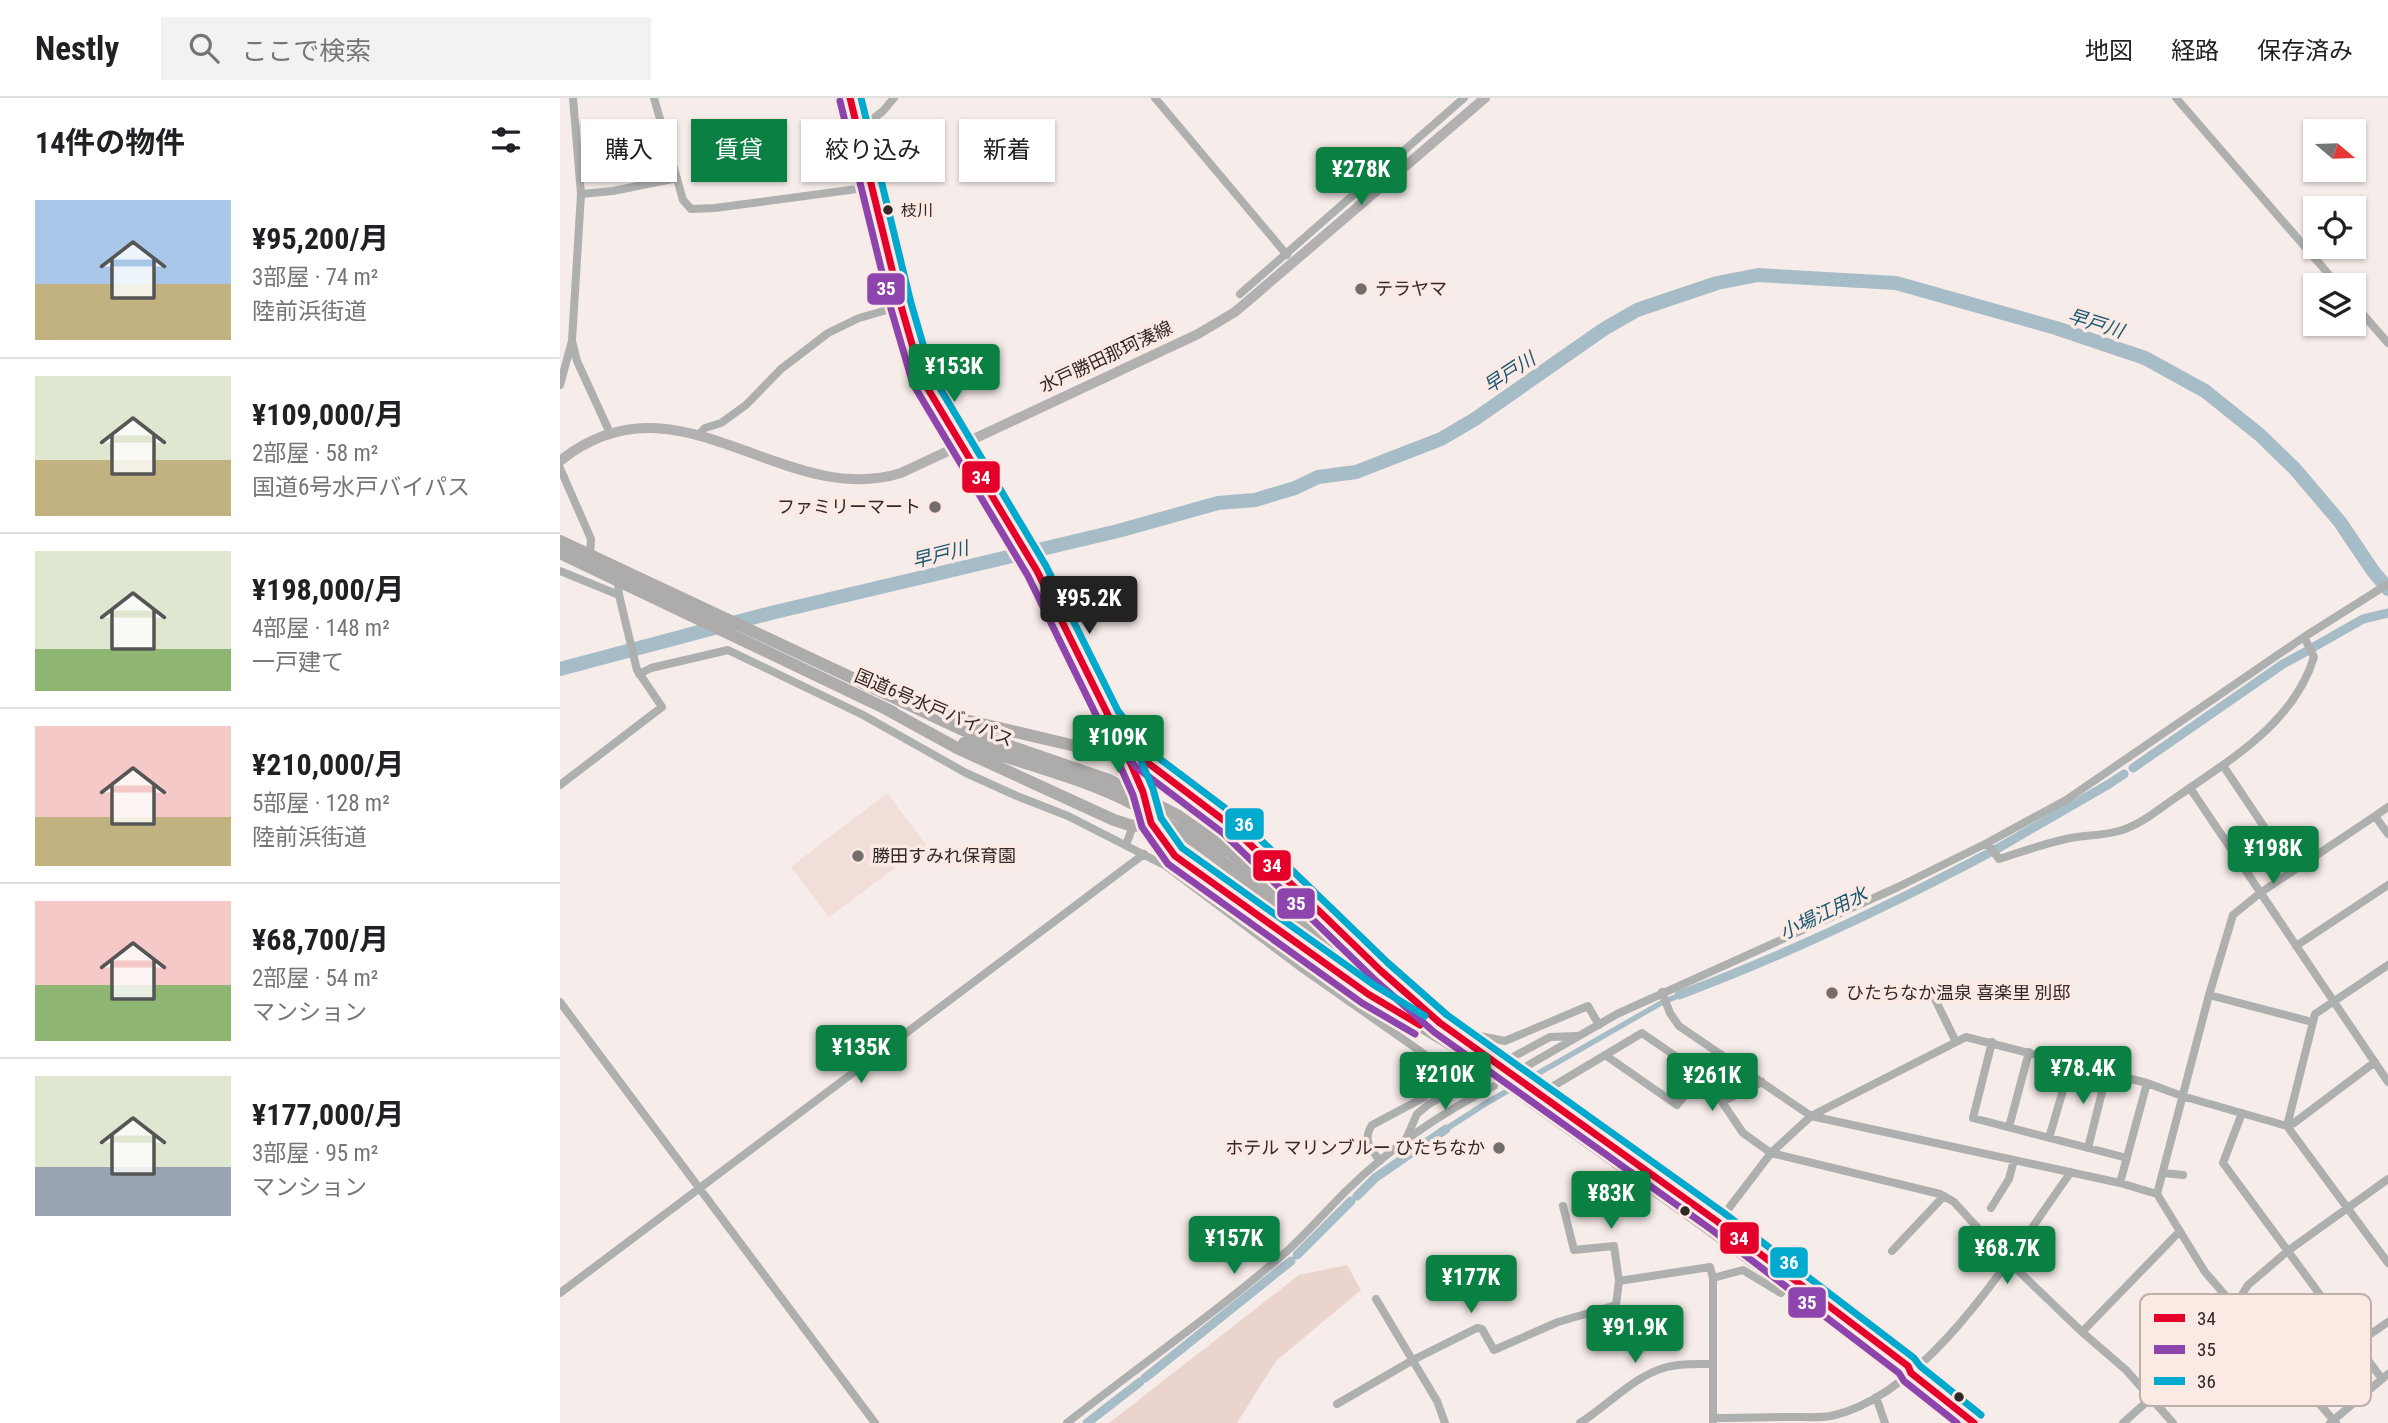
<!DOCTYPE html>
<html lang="ja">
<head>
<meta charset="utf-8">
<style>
	body { margin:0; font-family:"Roboto Condensed","Noto Sans JP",sans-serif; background:#f2f2f2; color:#202124; height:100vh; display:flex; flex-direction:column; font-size:26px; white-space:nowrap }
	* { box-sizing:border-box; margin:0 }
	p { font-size:23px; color:#757577 }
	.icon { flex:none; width:38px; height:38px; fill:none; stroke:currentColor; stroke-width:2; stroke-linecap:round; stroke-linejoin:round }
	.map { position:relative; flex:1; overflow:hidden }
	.panel { display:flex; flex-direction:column; background:#fff; width:560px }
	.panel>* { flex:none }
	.guide { position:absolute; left:21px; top:21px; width:665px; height:63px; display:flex; gap:14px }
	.needle { width:46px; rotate:109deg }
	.fabs { position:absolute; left:1743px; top:21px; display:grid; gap:14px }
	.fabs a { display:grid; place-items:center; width:63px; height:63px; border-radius:0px; background:#fff; box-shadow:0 2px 5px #0004; font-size:35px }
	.price { position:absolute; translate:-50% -60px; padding:0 16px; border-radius:7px; background:#0b8043; color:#fff; font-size:23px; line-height:46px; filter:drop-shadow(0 2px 4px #0008) }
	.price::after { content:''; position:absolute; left:50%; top:42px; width:21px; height:16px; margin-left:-10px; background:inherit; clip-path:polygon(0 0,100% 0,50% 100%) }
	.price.on { background:#222; color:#fff }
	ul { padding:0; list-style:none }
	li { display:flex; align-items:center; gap:21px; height:175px; padding:0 35px }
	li+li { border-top:2px solid #e0e0e0 }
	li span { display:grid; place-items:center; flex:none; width:196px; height:140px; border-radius:0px; color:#555 }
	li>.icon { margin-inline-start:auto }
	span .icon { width:84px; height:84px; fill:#fffc; stroke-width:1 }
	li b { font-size:30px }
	h2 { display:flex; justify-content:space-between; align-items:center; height:84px; padding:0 35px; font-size:30px }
	.chip { padding:0 24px; border-radius:0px; background:#fff; box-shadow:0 2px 5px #0004; font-size:24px; line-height:63px }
	.chip.on { background:#0b8043; color:#fff }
	header { display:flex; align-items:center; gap:42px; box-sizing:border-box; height:98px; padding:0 35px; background:#fff; border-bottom:2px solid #e0e0e0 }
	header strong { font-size:33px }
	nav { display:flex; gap:38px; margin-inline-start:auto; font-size:24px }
	.search { width:490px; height:63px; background:#f2f2f2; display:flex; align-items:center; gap:18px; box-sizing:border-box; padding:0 24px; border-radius:0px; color:#757577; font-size:26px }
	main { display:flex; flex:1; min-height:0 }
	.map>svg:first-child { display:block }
</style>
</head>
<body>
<header>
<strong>Nestly</strong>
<div class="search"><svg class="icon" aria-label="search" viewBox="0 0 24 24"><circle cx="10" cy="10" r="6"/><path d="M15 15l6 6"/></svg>ここで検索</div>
<nav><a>地図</a><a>経路</a><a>保存済み</a></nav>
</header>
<main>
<section class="panel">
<h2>14件の物件<svg class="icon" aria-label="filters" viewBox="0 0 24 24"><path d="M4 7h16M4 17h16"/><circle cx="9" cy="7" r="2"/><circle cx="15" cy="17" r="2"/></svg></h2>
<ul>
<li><span style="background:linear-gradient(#a9c7e8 60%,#c2b280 0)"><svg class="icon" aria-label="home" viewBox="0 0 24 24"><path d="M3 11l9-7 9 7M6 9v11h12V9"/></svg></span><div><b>¥95,200/月</b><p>3部屋 · 74 m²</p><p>陸前浜街道</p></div></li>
<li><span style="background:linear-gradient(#dfe7d0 60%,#c2b280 0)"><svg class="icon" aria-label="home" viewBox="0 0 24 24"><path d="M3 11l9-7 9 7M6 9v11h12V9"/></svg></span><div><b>¥109,000/月</b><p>2部屋 · 58 m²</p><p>国道6号水戸バイパス</p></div></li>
<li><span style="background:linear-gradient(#dfe7d0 70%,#8fb573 0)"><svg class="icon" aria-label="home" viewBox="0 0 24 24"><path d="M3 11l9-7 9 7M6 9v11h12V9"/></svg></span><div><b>¥198,000/月</b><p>4部屋 · 148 m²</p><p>一戸建て</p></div></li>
<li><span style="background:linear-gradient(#f6c9c9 65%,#c2b280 0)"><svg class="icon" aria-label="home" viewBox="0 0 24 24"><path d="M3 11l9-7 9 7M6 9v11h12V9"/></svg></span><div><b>¥210,000/月</b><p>5部屋 · 128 m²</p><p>陸前浜街道</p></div></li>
<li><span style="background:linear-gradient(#f6c9c9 60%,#8fb573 0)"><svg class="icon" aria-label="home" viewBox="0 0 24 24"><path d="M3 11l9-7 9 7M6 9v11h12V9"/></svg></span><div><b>¥68,700/月</b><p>2部屋 · 54 m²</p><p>マンション</p></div></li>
<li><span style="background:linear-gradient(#dfe7d0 65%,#9aa5b1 0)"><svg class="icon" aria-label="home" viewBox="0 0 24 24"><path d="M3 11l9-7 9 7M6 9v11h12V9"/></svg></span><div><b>¥177,000/月</b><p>3部屋 · 95 m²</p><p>マンション</p></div></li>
</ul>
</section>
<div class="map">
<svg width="1828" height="1325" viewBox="0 0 1828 1325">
	<rect width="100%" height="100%" fill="#f6ece9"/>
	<path fill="#f1ded9" d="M327 695 366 747 269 819 231 769Z"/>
	<path fill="#ecd4ce" d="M787 1167 801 1192 716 1263 677 1325H549L739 1177Z"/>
	<path fill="#a6bcc7" d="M1128 891 1130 896 1103 907 927 1008 879 1039 876 1034 924 1003 1101 902Z"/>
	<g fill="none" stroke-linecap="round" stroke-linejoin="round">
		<path stroke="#a6bcc7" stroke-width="9" d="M1752 550 1803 521 1828 515
			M1573 670 1723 566 1747 553
			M1435 752 1549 686 1564 676
			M1119 897C1223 858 1331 807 1429 755
			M797 1098 815 1080 886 1031
			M737 1157 791 1103
			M585 1280 731 1163
			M527 1325 580 1284"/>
		<path stroke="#a6bcc7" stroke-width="14" d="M0 571 211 515 558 433 658 405 695 402 735 390 758 379 796 374 881 341 915 321 1044 231 1077 212 1157 185 1198 177 1336 185 1496 230 1585 260 1645 293 1700 337 1735 371 1780 424 1813 473 1828 491"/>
		<path stroke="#aeafaf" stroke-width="8" d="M13 0 21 96 12 243 17 263 50 335
			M94 0 123 102 131 111 155 110 312 89
			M595 0 727 157
			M1616 0 1778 187
			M299 32 323 13 334 0
			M21 96 53 93 117 80
			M680 196 904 0
			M1794 206 1828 245
			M0 287 12 243
			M137 338 145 330 161 325 186 307 221 271 268 235 299 220 341 208
			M0 370 31 441 30 457
			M0 473 59 497
			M79 576 91 570 168 552 303 617 406 675 457 698 508 718 606 768 743 871 887 972 886 980 863 1000 812 1027C802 1042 811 1051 820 1063
			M1664 669 1733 772
			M0 687 102 609 77 572 59 497 58 483
			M1630 690 1828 984
			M1815 718 1828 709
			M1427 745 1439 761C1461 754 1483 746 1506 741 1523 737 1542 738 1559 733 1581 727 1600 710 1618 698 1671 661 1734 625 1754 559L1744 539
			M566 747 573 728
			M1736 848 1828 787
			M1102 894 1110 915 1119 928 1251 1018 1560 1085 1597 1096 1645 1174 1776 1325
			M1373 897 1396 944
			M1649 897 1752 924
			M0 904 315 1325
			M904 942 915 937 945 943 1028 908 1039 927
			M1432 944 1413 1020 1567 1060
			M1045 957 1117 1007 1132 988 1175 966
			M951 960 990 939 1016 938
			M960 972 1057 916 1338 789 1427 745 1506 702 1744 539 1828 486
			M1202 984 1162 1004 1183 1035 1211 1055 1380 1096 1394 1104 1447 1162 1522 1234 1566 1272 1613 1325
			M980 996 1082 935 1137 973 1145 983
			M1682 1015 1663 1065 1822 1281
			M1727 1028 1755 916 1828 867
			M1727 1028 1734 1025 1815 964
			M1449 1029 1469 954
			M1489 1040 1511 965
			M846 1041 857 1016 869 1006 915 980
			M1528 1050 1547 974
			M1604 1075 1623 1077
			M1560 1085 1587 985
			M1597 1096 1649 897 1673 817 1700 795 1815 718 1828 736
			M1431 1110 1449 1081 1454 1062
			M1156 1127 1211 1055 1251 1018 1406 939 1587 985 1622 998 1727 1028 1828 1165
			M1332 1153 1384 1098
			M1153 1180 1183 1172 1221 1195 1227 1188
			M1059 1183 1150 1169 1153 1180V1325
			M0 1195 584 756
			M816 1201 877 1303 885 1325
			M1522 1234 1620 1133
			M1796 1246 1828 1224
			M1316 1299 1325 1325
			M777 1306 853 1262 917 1230 922 1231 934 1252 998 1224 1056 1207 1059 1183 1054 1148 1014 1152 1003 1108
			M1153 1320C1180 1320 1207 1319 1234 1319 1246 1319 1259 1320 1271 1318 1370 1297 1455 1151 1511 1074
			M507 1325C579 1268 656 1215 726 1154 747 1135 766 1113 786 1093 830 1050 879 1016 934 988
			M1020 1325C1049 1307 1073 1278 1107 1269 1121 1265 1137 1266 1152 1266
			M1563 1325 1591 1300 1639 1266 1688 1187 1729 1152 1828 1081
			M1770 1325 1828 1276"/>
		<path stroke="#b2b0b1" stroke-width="10" d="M290 0 341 208 362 281 479 477 567 657 585 705
			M0 363C117 268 222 412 341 375L638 236 675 214 925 0"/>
		<path stroke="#aeabab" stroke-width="12" d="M0 443 403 632 549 682 617 717 671 755 818 879 1158 1124 1348 1268 1351 1275 1414 1325
			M0 455 333 614
			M326 611 397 650 554 722 573 728 591 725 615 758 645 781 808 896 898 951 1152 1133 1342 1275H1351
			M388 618 524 650C541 647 546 635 549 619
			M549 619 565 636 584 662 670 727 823 874
			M404 645C460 665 522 679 575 707 665 754 736 829 815 892"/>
		<g stroke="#fbe9e4" stroke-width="12">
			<path id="bus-1" d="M290 0 341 208 362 281 477 473 549 619 584 662 670 727 821 873 880 925 1158 1124 1348 1268 1351 1275 1414 1325
				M564 650 583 694 591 725 615 758 808 896 860 927"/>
		</g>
		<g stroke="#fbe9e4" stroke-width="12">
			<path id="bus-2" d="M280 3 331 211 353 286 468 478 540 625 576 669 663 735 814 881 874 934 1152 1132 1339 1275 1344 1283 1397 1325
				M554 654 573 697 582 729 608 766 802 905 855 936"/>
		</g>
		<g stroke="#fbe9e4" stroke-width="12">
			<path id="bus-3" d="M301 0 351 205 372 277 486 468 558 613 592 655 677 719 828 865 887 917 1164 1115 1354 1260 1360 1268 1421 1317
				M574 646 593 691 601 720 622 750 814 887 865 918"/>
		</g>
		<use href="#bus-1" stroke="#e4002b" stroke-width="7"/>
		<use href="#bus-2" stroke="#8e44ad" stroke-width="7"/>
		<use href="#bus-3" stroke="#00a9ce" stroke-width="7"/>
	</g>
	<g fill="#302927" stroke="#fbe9e4" stroke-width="2.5">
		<circle cx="328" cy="112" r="6"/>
		<circle cx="1125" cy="1113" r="6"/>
		<circle cx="1399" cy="1299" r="6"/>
	</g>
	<g fill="#756d6b" stroke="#fbe9e4" stroke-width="2.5">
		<circle cx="801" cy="191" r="7"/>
		<circle cx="375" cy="409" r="7"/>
		<circle cx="298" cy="758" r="7"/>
		<circle cx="1272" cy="895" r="7"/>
		<circle cx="939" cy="1050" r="7"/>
	</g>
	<g text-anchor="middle" stroke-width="7" stroke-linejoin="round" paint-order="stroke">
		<g font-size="16" fill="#302927" stroke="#fbe9e4" text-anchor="start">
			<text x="341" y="118">枝川</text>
		</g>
		<g font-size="18" fill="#302927" stroke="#fbe9e4" text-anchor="start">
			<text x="815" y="197">テラヤマ</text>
			<text x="361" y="415" text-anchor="end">ファミリーマート</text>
			<text x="312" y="764">勝田すみれ保育園</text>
			<text x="1286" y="901">ひたちなか温泉 喜楽里 別邸</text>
			<text x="925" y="1056" text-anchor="end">ホテル マリンブルー ひたちなか</text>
		</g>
		<g font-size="18" fill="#302927" stroke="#fbe9e4">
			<text transform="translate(546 259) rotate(-25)" y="6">水戸勝田那珂湊線</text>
			<text transform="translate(374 610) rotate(23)" y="6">国道6号水戸バイパス</text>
		</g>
		<g font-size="19" font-style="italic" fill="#175872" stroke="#fbe9e4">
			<text transform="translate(1536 225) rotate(17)" y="7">早戸川</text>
			<text transform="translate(949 274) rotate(-33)" y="7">早戸川</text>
			<text transform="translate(380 456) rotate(-14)" y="7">早戸川</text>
			<text transform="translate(1263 815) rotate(-26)" y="7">小場江用水</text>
		</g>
	</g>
	<rect x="1580" y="1196" width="231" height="112" rx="10" fill="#fbe9e4" stroke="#beafab" stroke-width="2"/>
	<rect x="1594" y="1216" width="31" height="8" fill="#e4002b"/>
	<rect x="1594" y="1247" width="31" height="9" fill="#8e44ad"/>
	<rect x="1594" y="1279" width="31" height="8" fill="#00a9ce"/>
	<g font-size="19" fill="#302927">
		<text x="1637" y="1227">34</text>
		<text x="1637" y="1258">35</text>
		<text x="1637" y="1290">36</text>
	</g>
	<g stroke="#fbe9e4" stroke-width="2.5">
		<rect x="306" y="174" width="40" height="34" rx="7" fill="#8e44ad"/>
		<rect x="401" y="362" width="40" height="34" rx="7" fill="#e4002b"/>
		<rect x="664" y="709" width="41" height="34" rx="7" fill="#00a9ce"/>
		<rect x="692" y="751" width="40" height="33" rx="7" fill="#e4002b"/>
		<rect x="716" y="789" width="40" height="33" rx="7" fill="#8e44ad"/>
		<rect x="1159" y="1123" width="41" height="34" rx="7" fill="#e4002b"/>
		<rect x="1209" y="1148" width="40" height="33" rx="7" fill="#00a9ce"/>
		<rect x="1227" y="1188" width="40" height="33" rx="7" fill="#8e44ad"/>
	</g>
	<g font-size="19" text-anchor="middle" font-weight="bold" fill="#fff">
		<text x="326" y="197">35</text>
		<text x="421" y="386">34</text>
		<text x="684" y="733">36</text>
		<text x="712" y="774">34</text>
		<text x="736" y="812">35</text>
		<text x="1179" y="1147">34</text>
		<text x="1229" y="1171">36</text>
		<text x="1247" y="1211">35</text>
	</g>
</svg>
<div class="fabs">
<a><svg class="needle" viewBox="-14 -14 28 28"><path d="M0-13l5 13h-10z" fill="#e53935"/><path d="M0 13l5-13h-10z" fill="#757577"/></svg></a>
<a><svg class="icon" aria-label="locate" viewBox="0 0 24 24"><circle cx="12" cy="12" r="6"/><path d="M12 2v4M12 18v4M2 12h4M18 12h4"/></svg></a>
<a><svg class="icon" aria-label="layers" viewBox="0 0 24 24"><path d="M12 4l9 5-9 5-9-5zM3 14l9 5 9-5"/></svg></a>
</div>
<b class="price" style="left:801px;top:109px">¥278K</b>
<b class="price" style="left:394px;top:306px">¥153K</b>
<b class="price on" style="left:529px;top:538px">¥95.2K</b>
<b class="price" style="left:558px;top:677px">¥109K</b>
<b class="price" style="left:1713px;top:788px">¥198K</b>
<b class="price" style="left:301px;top:987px">¥135K</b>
<b class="price" style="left:1523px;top:1008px">¥78.4K</b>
<b class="price" style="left:885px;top:1014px">¥210K</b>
<b class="price" style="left:1152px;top:1015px">¥261K</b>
<b class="price" style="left:1051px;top:1133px">¥83K</b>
<b class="price" style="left:674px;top:1178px">¥157K</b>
<b class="price" style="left:1447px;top:1188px">¥68.7K</b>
<b class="price" style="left:911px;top:1217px">¥177K</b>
<b class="price" style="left:1075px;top:1267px">¥91.9K</b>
<div class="guide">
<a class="chip">購入</a>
<a class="chip on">賃貸</a>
<a class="chip">絞り込み</a>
<a class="chip">新着</a>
</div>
</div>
</main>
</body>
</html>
